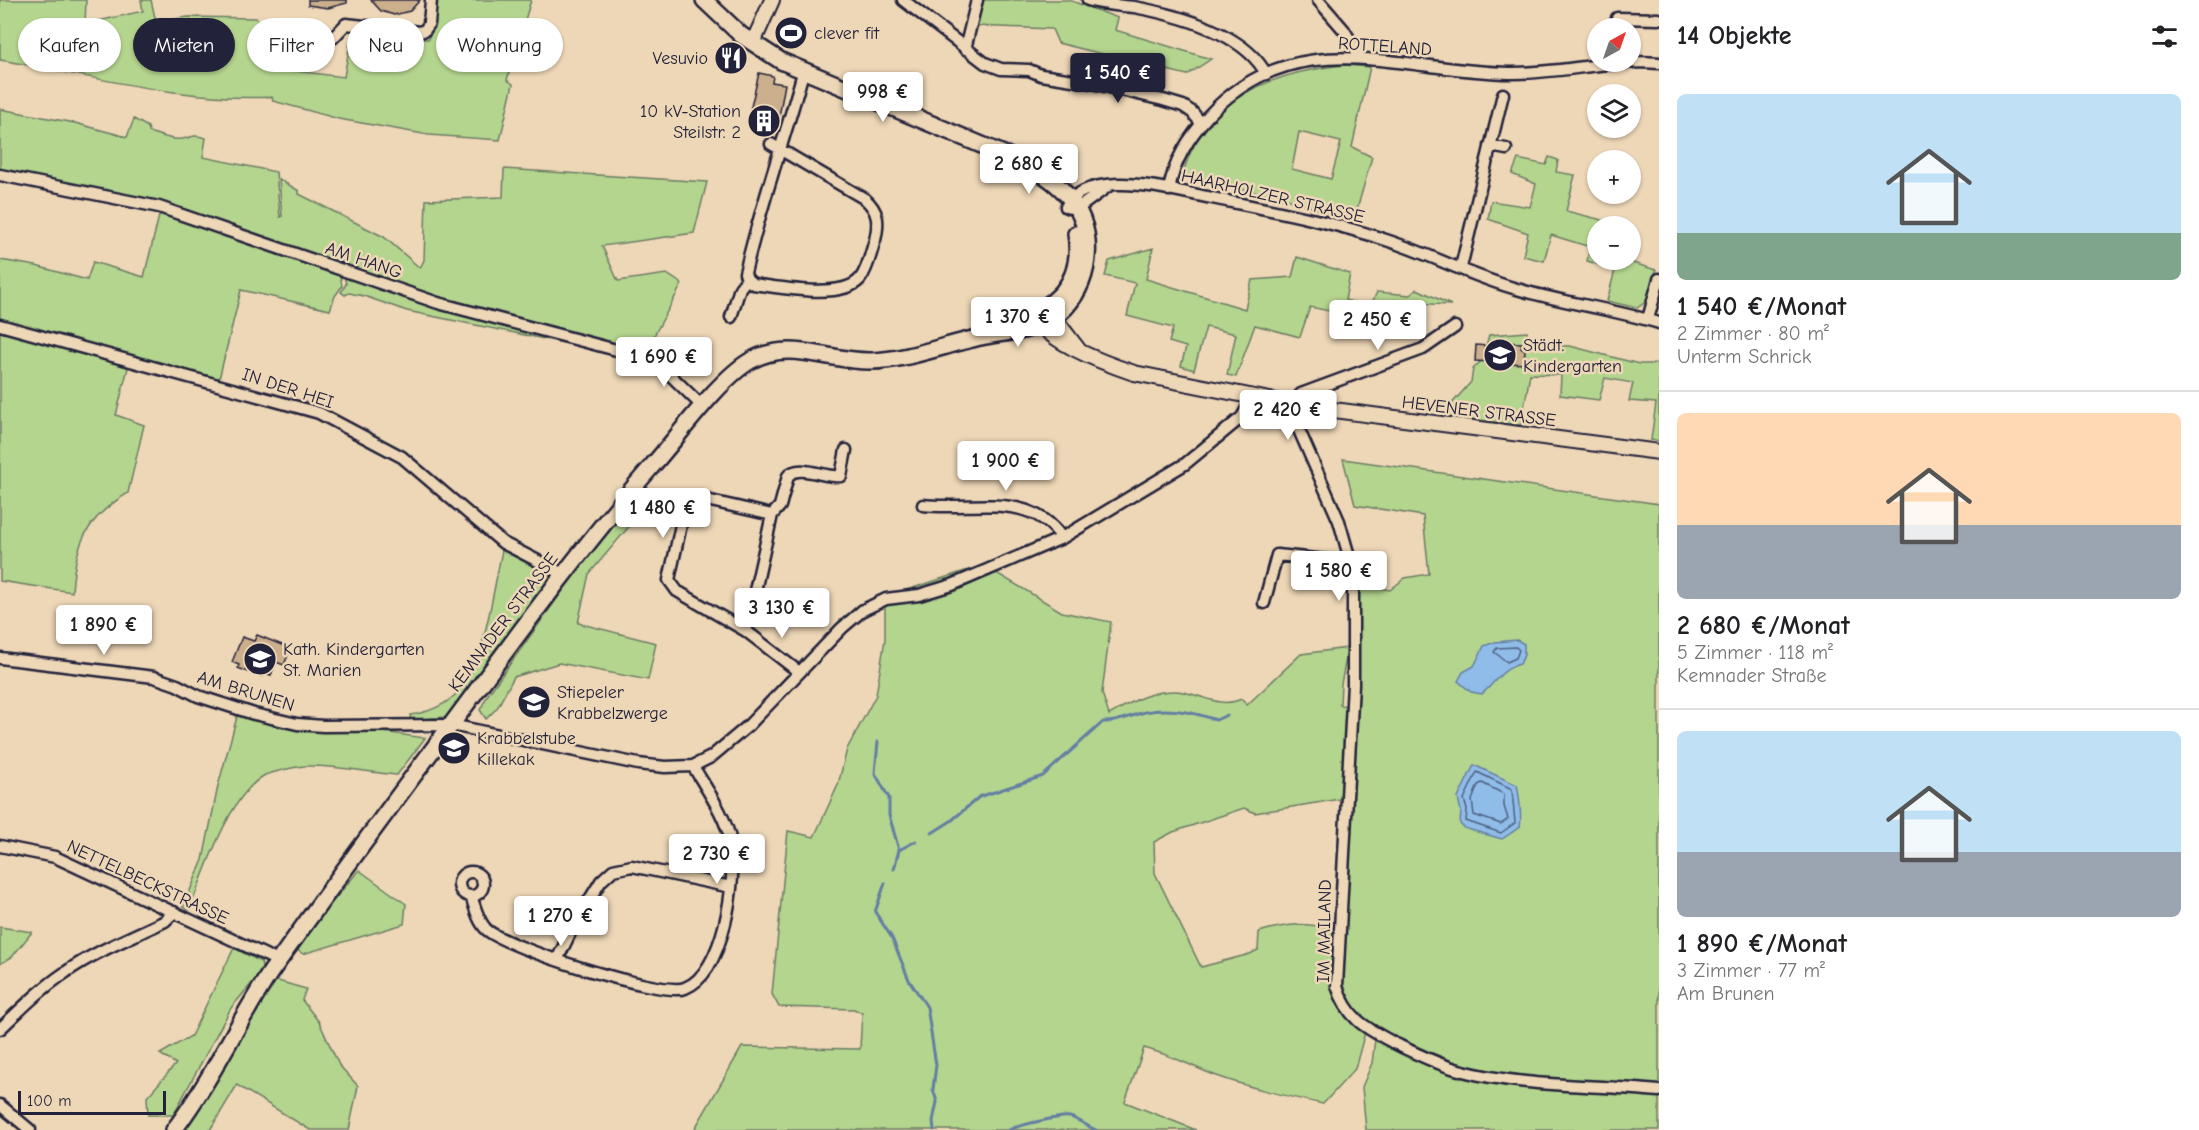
<!DOCTYPE html>
<html lang="de">
<head>
<meta charset="utf-8">
<style>
	body { margin:0; font-family:"Comic Neue",sans-serif; background:#f2f2f2; color:#202124; height:100vh; display:flex; flex-direction:column; font-size:22px; white-space:nowrap }
	* { box-sizing:border-box; margin:0 }
	p { font-size:20px; color:#757577 }
	.icon { flex:none; width:33px; height:33px; fill:none; stroke:currentColor; stroke-width:2; stroke-linecap:round; stroke-linejoin:round }
	.map { position:relative; flex:1; overflow:hidden }
	.panel { display:flex; flex-direction:column; background:#fff; width:540px }
	.panel>* { flex:none }
	.guide { position:absolute; left:18px; top:18px; width:570px; height:54px; display:flex; gap:12px }
	.needle { width:39px; rotate:40deg }
	.tools { position:absolute; left:1587px; top:18px; display:grid; gap:12px }
	.tools a { display:grid; place-items:center; width:54px; height:54px; border-radius:50%; background:#fff; box-shadow:0 2px 4px #0004; font-size:30px }
	.scale { position:absolute; left:18px; bottom:15px; width:148px; box-sizing:border-box; padding-left:6px; border:3px solid #22223b; border-top:0; font-size:16px; line-height:21px; white-space:nowrap; color:#22223b; -webkit-text-stroke:4px #eed7b7; paint-order:stroke }
	.price { position:absolute; translate:-50% -51px; padding:0 14px; border-radius:6px; background:#fff; color:#222; font-size:20px; line-height:39px; filter:drop-shadow(0 2px 3px #0008) }
	.price::after { content:''; position:absolute; left:50%; top:36px; width:18px; height:14px; margin-left:-9px; background:inherit; clip-path:polygon(0 0,100% 0,50% 100%) }
	.price.active { background:#22223b; color:#fff }
	ul { padding:0; list-style:none }
	li { display:grid; align-content:center; gap:12px; height:318px; padding:0 18px }
	li+li { border-top:2px solid #e0e0e0 }
	li span { display:grid; place-items:center; height:186px; border-radius:9px; color:#555 }
	li>.icon { margin-inline-start:auto }
	span .icon { width:108px; height:108px; fill:#fffc; stroke-width:1 }
	li b { font-size:26px }
	h2 { display:flex; justify-content:space-between; align-items:center; height:72px; padding:0 18px; font-size:26px }
	.chip { padding:0 21px; border-radius:27px; background:#fff; box-shadow:0 2px 4px #0004; font-size:21px; line-height:54px }
	.chip.active { background:#22223b; color:#fff }
	main { display:flex; flex:1; min-height:0 }
	.map>svg:first-child { display:block }
</style>
</head>
<body>
<main>
<div class="map">
<svg width="1659" height="1130" viewBox="0 0 1659 1130">
	<rect width="100%" height="100%" fill="#eed7b7"/>
	<filter id="ink" filterUnits="userSpaceOnUse"><feTurbulence type="fractalNoise" baseFrequency=".0167" numOctaves="2"/><feDisplacementMap in="SourceGraphic" scale="12" xChannelSelector="R" yChannelSelector="G"/><feConvolveMatrix kernelMatrix="1 2 1 2 8 2 1 2 1" color-interpolation-filters="sRGB"/></filter>
	<g filter="url(#ink)">
		<path fill="#b4d58e" stroke="#6b7c64" stroke-width="1.5" fill-rule="evenodd" d="M0 0H86L85 24 143 11 141 0H151L156 22 188 17 256 18 260 23 259 38 271 68 344 77 351 37 376 41 378 32 418 36 421 39H429L433 0H531L507 80 513 84 500 140 429 135 339 119 273 101 272 97C181 102 90 75 0 60Z
			M978 0H1069L1118 18 1115 30 1211 59 1187 75 1058 43 1052 29 975 26Z
			M1345 65 1370 67 1352 147 1372 157 1354 220 1286 199 1182 177C1202 99 1272 72 1345 65ZM1299 132 1341 142 1331 179 1292 169Z
			M0 109 75 123 127 137 134 119 148 127 149 132C159 135 172 141 182 139 195 137 191 134 206 138L203 157 276 172 280 217 282 216 279 179 299 191V194L384 237 420 268 424 260 426 200 503 197 504 169 707 182 694 233 602 246 618 281 667 274 682 284 644 354 471 309 345 268 343 259 342 268 198 217 0 172Z
			M1549 157 1558 160 1556 172 1575 175 1566 211 1622 225 1598 226V260H1623L1656 270 1647 301 1637 308 1607 301 1615 270 1587 261 1590 247 1551 235 1544 261 1523 256 1528 233 1488 219 1491 201 1530 207 1536 184 1512 174 1518 159 1546 165Z
			M160 212 340 274 342 286 335 296 330 310 241 290 219 379 0 322V260L36 266 87 280 93 262 144 277Z
			M1153 248 1146 279 1245 309 1252 280 1292 277 1297 257 1350 274 1345 300 1370 307 1377 292 1410 295 1417 289 1451 305 1410 303 1406 321 1375 320 1310 307 1300 337 1255 325 1236 377 1227 375 1236 334 1206 327 1194 370 1181 366 1186 347 1169 342 1173 328 1127 316 1135 283 1105 276 1109 261Z
			M344 275 570 340 569 344 407 311 364 296 349 293 345 295 341 292 346 284Z
			M0 327 129 364 116 415 144 425 128 493C86 518 75 544 72 592L0 581Z
			M1527 332 1533 346H1570L1639 364H1659V441L1651 440 1656 403 1629 401 1633 383 1605 378 1599 400 1560 395 1561 375 1530 374 1521 425 1441 416 1471 382 1473 369 1482 360 1489 335Z
			M1343 459 1659 504V1130H1366L1362 1087 1372 1063 1375 1039 1365 1032 1355 1069 1323 1104C1286 1096 1250 1088 1214 1075 1191 1066 1169 1054 1144 1048L1125 1102 1196 1130H694L742 1047 860 1049 862 1013 854 1009 779 1007 772 994 788 831 814 837 838 785 847 749 876 695 885 639V597L983 565 1062 612 1111 622 1102 693 1109 715C1130 703 1148 691 1174 691 1197 691 1219 710 1241 699L1247 705 1301 654 1348 648 1341 684 1340 705 1355 707 1357 584 1390 590 1405 578 1429 574 1423 516 1355 505ZM1352 797 1343 930C1306 924 1295 921 1259 932L1258 950 1250 954 1201 967 1155 873 1154 842 1173 832 1244 808 1255 813Z
			M644 489 653 498 589 574 578 623 656 643 648 680 559 663 514 677 497 708 486 719 480 710 489 693 580 567Z
			M503 546 552 574 549 579 446 717 411 720 410 715C468 707 478 664 489 615 494 592 498 569 503 546Z
			M238 713 309 730 383 732 425 738 397 775C368 772 333 765 305 766 299 766 269 773 265 775 228 796 205 872 189 910L183 907 203 860 218 786Z
			M359 870 406 904 404 924 303 954 294 948Z
			M0 927 32 932 12 957 0 964Z
			M234 948 261 962 263 970 231 1008 173 1115H148L147 1097 176 1064 160 1054 191 1036Z
			M271 979 306 989 302 1000 319 1022 339 1065 358 1086 349 1130H310L237 1085 210 1130H179L213 1086 247 1018Z"/>
		<path fill="#90bce9" stroke="#647ea3" stroke-width="1.5" d="M1517 640 1524 644V655L1520 664C1501 669 1496 682 1482 694L1471 692 1458 681 1463 672 1474 666 1484 646 1495 642Z
			M1474 765 1517 785C1519 794 1522 819 1520 827L1502 839 1464 828 1460 824 1461 811 1458 798Z"/>
		<g fill="none" stroke-linecap="round" stroke-linejoin="round">
			<path stroke="#4e6081" stroke-width="1.5" d="M1516 647 1519 650 1516 658 1507 662 1494 652 1497 648Z
				M1477 772 1512 789 1515 823 1501 833 1466 821 1467 810 1464 799Z
				M1482 783 1504 794V806L1508 819 1501 824 1474 815 1472 800 1478 785Z"/>
			<path stroke="#647ea3" stroke-width="3" d="M878 742 875 773 889 798V815L899 850
				M932 833 951 821 979 797 1043 776 1103 722C1118 723 1131 715 1145 712 1169 707 1194 712 1216 720L1227 715
				M899 850 916 841
				M894 869 899 850
				M885 883 875 912 892 938 909 980 927 1007 936 1065 933 1089 937 1102 933 1121 934 1130
				M1009 1130C1016 1126 1062 1115 1070 1117 1078 1119 1088 1127 1096 1130"/>
		</g>
		<path fill="#ccaf8d" stroke="#22223b" stroke-width="1.5" d="M308 0H347V3L328 8 308 5Z
			M371 0H420L410 11 394 15 381 11Z
			M759 73 773 76 772 82 785 84 779 117 773 116 771 130 755 127 757 113 750 111Z
			M1499 342 1522 343 1521 348 1525 349 1524 364 1475 361 1476 345 1500 347Z
			M257 635 287 647 285 654 288 655 284 665 276 662 271 675 264 673 263 676 248 672 238 668 239 665 232 662 242 637 254 641Z"/>
		<g fill="none" stroke-linecap="round" stroke-linejoin="round">
			<g stroke="#22223b" stroke-width="15">
				<path id="minor" d="M903 0 985 63 1001 69 1029 70 1041 75 1092 83 1163 100 1183 106 1192 112 1201 123
					M1088 0C1104 5 1118 5 1134 7 1177 15 1244 32 1266 74
					M1318 0 1344 30 1360 57
					M1617 18 1659 19
					M304 38 311 36 333 38 346 24 420 32 425 30 429 24 431 0
					M965 49 977 0
					M1490 146 1506 149
					M0 175 159 207 438 303 643 357 662 367 703 407
					M1110 185 1077 209 1066 207C1075 189 1098 185 1117 184 1148 183 1181 192 1212 198 1271 210 1331 221 1389 241 1432 255 1473 277 1517 289 1564 303 1612 309 1659 323
					M1169 190C1174 160 1189 137 1209 115 1296 21 1403 72 1510 73 1560 74 1609 59 1659 63
					M1461 267 1503 94
					M747 279 753 284C779 287 842 300 860 279 868 269 871 252 875 240 879 223 879 211 865 199L771 144
					M731 317 740 288 747 279 745 273C761 204 785 138 804 69
					M1648 319 1659 279
					M0 325 319 413 402 457 503 543 563 574
					M1455 327 1423 349 1301 394C1294 401 1295 412 1295 421L1339 521 1353 570V684L1337 986C1348 1020 1366 1028 1396 1044 1417 1054 1437 1064 1459 1070 1524 1088 1593 1084 1659 1091
					M923 505C972 511 1030 490 1062 538
					M772 515 702 499 691 501 684 511 669 580 677 591 746 631 799 672
					M1264 603 1277 555 1336 561 1349 558
					M746 631 772 515 780 506 788 476C799 463 826 479 841 476L846 450
					M0 658 154 677 177 685 198 696 254 714 297 724 323 726 451 725 638 764 665 767 693 766 711 757 748 726 842 628 863 610 886 599 919 595 952 585 1062 538 1185 464 1242 417 1253 398
					M0 846 55 857 278 961
					M459 884a12 12 0 1 1 24 0a12 12 0 1 1-24 0Z
					M471 896C475 907 478 921 486 929 506 948 662 997 685 988 724 973 737 880 731 843 726 816 707 790 693 766
					M557 960 574 925 601 881 613 870 632 866 731 887
					M0 1029C21 1009 42 988 66 972 96 951 132 937 165 921L174 912
					M0 1105 30 1130"/>
			</g>
			<g stroke="#22223b" stroke-width="18">
				<path id="tertiary" d="M756 36 772 0
					M1078 349C1066 335 1058 319 1043 311L1041 325C1059 346 1107 364 1134 373L1295 405 1659 452"/>
			</g>
			<g stroke="#22223b" stroke-width="20">
				<path id="secondary" d="M1012 324C1054 307 1084 285 1076 234
					M174 1130C211 1081 236 1025 270 973 329 890 390 807 451 725 516 637 580 549 652 466 678 437 718 380 750 361 790 338 829 362 871 361 910 360 949 343 986 336 1005 332 1025 332 1044 323 1052 320 1058 315 1065 308 1093 277 1096 227 1067 195 1051 177 1029 165 1008 156L781 61 741 35 704 0"/>
			</g>
			<use href="#minor" stroke="#eed7b7" stroke-width="10"/>
			<use href="#tertiary" stroke="#eed7b7" stroke-width="14"/>
			<use href="#secondary" stroke="#eed7b7" stroke-width="15"/>
		</g>
	</g>
	<defs>
		<g id="stadium-disc" transform="scale(1.725)"><circle r="9.5" fill="#22223b" stroke="#eed7b7"/><path d="M0-5a6.5 5 0 1 0 0 10a6.5 5 0 1 0 0-10ZM-3.5-1.8h7v3.6h-7Z" fill="#fff"/></g>
		<g id="restaurant-disc" transform="scale(1.725)"><circle r="9.5" fill="#22223b" stroke="#eed7b7"/><path d="M-5-6h1v4h1v-4h1v4h1v-4h1v5L-1.5 .5V6h-2V.5L-5-1ZM5-6V6H3V1.5H1.5Q1.5-4 5-6Z" fill="#fff"/></g>
		<g id="building-disc" transform="scale(1.725)"><circle r="9.5" fill="#22223b" stroke="#eed7b7"/><path d="M-4-6H4V6H1V3H-1V6H-4ZM-2.5-4.3h1.7v1.8h-1.7ZM.8-4.3h1.7v1.8H.8ZM-2.5-1h1.7V.8h-1.7ZM.8-1h1.7V.8H.8Z" fill="#fff"/></g>
		<g id="school-disc" transform="scale(1.725)"><circle r="9.5" fill="#22223b" stroke="#eed7b7"/><path d="M0-5L7-2L0 1L-7-2ZM-4 1L0 2.5L4 1V4Q0 6-4 4Z" fill="#fff"/></g>
	</defs>
	<g fill-rule="evenodd">
		<use href="#stadium-disc" x="791" y="33"/>
		<use href="#restaurant-disc" x="731" y="58"/>
		<use href="#building-disc" x="764" y="121"/>
		<use href="#school-disc" x="1500" y="355"/>
		<use href="#school-disc" x="260" y="659"/>
		<use href="#school-disc" x="534" y="702"/>
		<use href="#school-disc" x="454" y="748"/>
	</g>
	<g text-anchor="middle" stroke-width="5" stroke-linejoin="round" paint-order="stroke">
		<g font-size="18" fill="#22223b" stroke="#eed7b7" text-anchor="start">
			<text x="814" y="39">clever fit</text>
			<text x="708" y="64" text-anchor="end">Vesuvio</text>
			<text x="741" y="117" text-anchor="end">10 kV-Station<tspan x="741" dy="21">Steilstr. 2</tspan></text>
			<text x="1523" y="351">Städt.<tspan x="1523" dy="21">Kindergarten</tspan></text>
			<text x="283" y="655">Kath. Kindergarten<tspan x="283" dy="21">St. Marien</tspan></text>
			<text x="557" y="698">Stiepeler<tspan x="557" dy="21">Krabbelzwerge</tspan></text>
			<text x="477" y="744">Krabbelstube<tspan x="477" dy="21">Killekak</tspan></text>
		</g>
		<g font-size="18" fill="#22223b" stroke="#eed7b7">
			<text transform="translate(1385 46) rotate(4)" y="6">ROTTELAND</text>
			<text transform="translate(1273 196) rotate(13)" y="6">HAARHOLZER STRASSE</text>
			<text transform="translate(364 260) rotate(19)" y="6">AM HANG</text>
			<text transform="translate(288 388) rotate(18)" y="6">IN DER HEI</text>
			<text transform="translate(1479 411) rotate(7)" y="6">HEVENER STRASSE</text>
			<text transform="translate(503 622) rotate(-53)" y="6">KEMNADER STRASSE</text>
			<text transform="translate(246 691) rotate(17)" y="6">AM BRUNEN</text>
			<text transform="translate(148 882) rotate(25)" y="6">NETTELBECKSTRASSE</text>
			<text transform="translate(1324 931) rotate(-89)" y="6">IM MAILAND</text>
		</g>
	</g>
</svg>
<div class="tools">
<a><svg class="needle" viewBox="-14 -14 28 28"><path d="M0-13l5 13h-10z" fill="#e53935"/><path d="M0 13l5-13h-10z" fill="#757577"/></svg></a>
<a><svg class="icon" aria-label="layers" viewBox="0 0 24 24"><path d="M12 4l9 5-9 5-9-5zM3 14l9 5 9-5"/></svg></a>
<a>+</a>
<a>−</a>
</div>
<div class="scale">100 m</div>
<b class="price active" style="left:1118px;top:104px">1 540 €</b>
<b class="price" style="left:883px;top:123px">998 €</b>
<b class="price" style="left:1029px;top:195px">2 680 €</b>
<b class="price" style="left:1018px;top:348px">1 370 €</b>
<b class="price" style="left:1378px;top:351px">2 450 €</b>
<b class="price" style="left:664px;top:388px">1 690 €</b>
<b class="price" style="left:1288px;top:441px">2 420 €</b>
<b class="price" style="left:1006px;top:492px">1 900 €</b>
<b class="price" style="left:663px;top:539px">1 480 €</b>
<b class="price" style="left:1339px;top:602px">1 580 €</b>
<b class="price" style="left:782px;top:639px">3 130 €</b>
<b class="price" style="left:104px;top:656px">1 890 €</b>
<b class="price" style="left:717px;top:885px">2 730 €</b>
<b class="price" style="left:561px;top:947px">1 270 €</b>
<div class="guide">
<a class="chip">Kaufen</a>
<a class="chip active">Mieten</a>
<a class="chip">Filter</a>
<a class="chip">Neu</a>
<a class="chip">Wohnung</a>
</div>
</div>
<section class="panel">
<h2>14 Objekte<svg class="icon" aria-label="filters" viewBox="0 0 24 24"><path d="M4 7h16M4 17h16"/><circle cx="9" cy="7" r="2"/><circle cx="15" cy="17" r="2"/></svg></h2>
<ul>
<li><span style="background:linear-gradient(#bfe0f5 75%,#7fa58c 0)"><svg class="icon" aria-label="home" viewBox="0 0 24 24"><path d="M3 11l9-7 9 7M6 9v11h12V9"/></svg></span><div><b>1 540 €/Monat</b><p>2 Zimmer · 80 m²</p><p>Unterm Schrick</p></div></li>
<li><span style="background:linear-gradient(#ffd9b3 60%,#9aa5b1 0)"><svg class="icon" aria-label="home" viewBox="0 0 24 24"><path d="M3 11l9-7 9 7M6 9v11h12V9"/></svg></span><div><b>2 680 €/Monat</b><p>5 Zimmer · 118 m²</p><p>Kemnader Straße</p></div></li>
<li><span style="background:linear-gradient(#bfe0f5 65%,#9aa5b1 0)"><svg class="icon" aria-label="home" viewBox="0 0 24 24"><path d="M3 11l9-7 9 7M6 9v11h12V9"/></svg></span><div><b>1 890 €/Monat</b><p>3 Zimmer · 77 m²</p><p>Am Brunen</p></div></li>
</ul>
</section>
</main>
</body>
</html>
